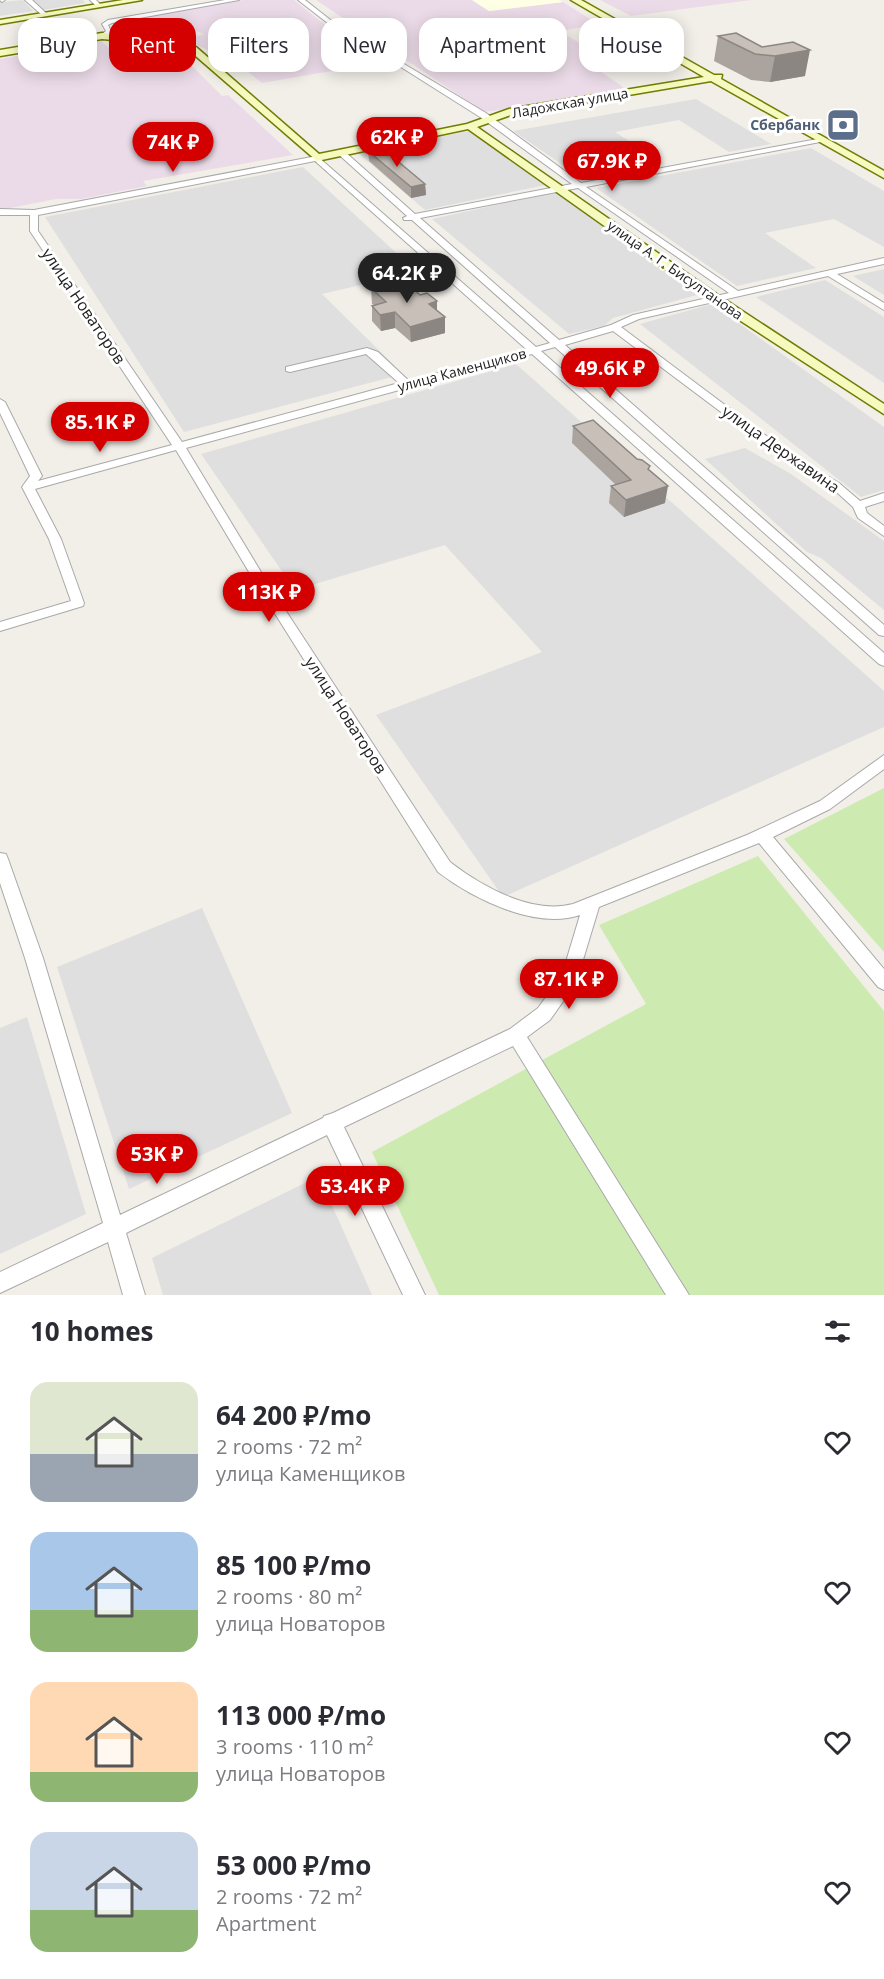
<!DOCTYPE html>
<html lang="en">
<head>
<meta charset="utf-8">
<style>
	body { margin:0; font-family:"Open Sans",sans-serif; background:#f7f7f7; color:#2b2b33; height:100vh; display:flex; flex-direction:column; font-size:22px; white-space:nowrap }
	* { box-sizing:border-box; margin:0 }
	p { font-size:20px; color:#7c7c81 }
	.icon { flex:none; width:33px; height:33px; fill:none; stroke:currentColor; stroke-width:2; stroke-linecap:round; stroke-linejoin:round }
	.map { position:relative; height:1295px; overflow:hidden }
	.drawer { display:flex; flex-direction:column; background:#fff; flex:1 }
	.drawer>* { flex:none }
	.hud { position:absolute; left:18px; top:18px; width:849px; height:54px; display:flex; gap:12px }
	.price { position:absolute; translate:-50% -51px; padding:0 14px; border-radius:21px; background:#d40000; color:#fff; font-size:20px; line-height:39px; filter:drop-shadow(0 2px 3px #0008) }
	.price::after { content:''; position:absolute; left:50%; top:36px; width:18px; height:14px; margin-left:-9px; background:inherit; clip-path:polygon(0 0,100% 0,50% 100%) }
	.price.selected { background:#222; color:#fff }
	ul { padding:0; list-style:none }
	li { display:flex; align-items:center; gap:18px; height:150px; padding:0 30px }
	li span { display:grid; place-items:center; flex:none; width:168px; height:120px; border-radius:18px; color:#555 }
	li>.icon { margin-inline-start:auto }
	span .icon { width:72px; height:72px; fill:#fffc; stroke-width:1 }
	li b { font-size:26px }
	h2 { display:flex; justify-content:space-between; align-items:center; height:72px; padding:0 30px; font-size:26px }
	.tag { padding:0 21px; border-radius:18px; background:#fff; box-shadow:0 3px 15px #0003; font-size:21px; line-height:54px }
	.tag.selected { background:#d40000; color:#fff }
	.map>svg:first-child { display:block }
</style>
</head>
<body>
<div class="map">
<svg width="884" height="1295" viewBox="0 0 884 1295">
	<rect width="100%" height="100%" fill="#f2efe9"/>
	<path fill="#e0dfdf" d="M23 0 33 11 0 16V2Z
		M33 0H83L85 3 43 10Z
		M696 99 771 144 729 152 679 120 615 132 663 163 582 178 513 131Z
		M474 130 551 184 425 210 358 153Z
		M811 148 884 191V247L834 219 765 233 816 268 737 286 596 188Z
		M303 167 417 272 322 294 403 374 184 432 45 217Z
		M556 192 697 295 613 318 604 326 569 334 432 219Z
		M884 269V295L853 276Z
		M825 280 884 317V383L756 297Z
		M712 304 884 427V490L861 497 640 324Z
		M516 364 884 691V727L503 897 376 715 542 652 445 545 295 590 201 454Z
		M745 448 791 474 884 541V610L821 558 807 552 705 459Z
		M202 908 292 1113 129 1189 57 967Z
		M27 1017 86 1214 0 1254V1028Z
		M319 1176 372 1295H163L152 1258Z"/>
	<path fill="#ebdbe8" d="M243 0H294L349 44 357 43 383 62 262 83 239 65 186 40 204 34 194 30 140 36 116 22Z
		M316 0H472L489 11 563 2 598 24 560 31 584 46 581 47 591 55H598L617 67 600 71 629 91 484 112Z
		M600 0H751L631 16Z
		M101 41 124 61 178 52 222 96 228 95 293 155 143 181 147 186 81 199H56L0 210V59Z"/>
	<path fill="#ffffe5" d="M472 0H559L563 2 489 11Z"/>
	<path fill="#cdebb0" d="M884 788V952L784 839Z
		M758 856 884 1011V1295H439L372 1152 646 1004 599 925Z"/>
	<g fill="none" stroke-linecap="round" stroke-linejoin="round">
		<g stroke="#a9a9a9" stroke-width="2">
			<path id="street" d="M0 0H5L2 2Z
				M25 0H32L47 14V16H43Z
				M90 0H96L102 6 97 7Z
				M225 0H239L112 23 108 25 112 33 102 38 99 36 106 31 102 24 108 20Z
				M298 0H305L347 33 389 55 486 113 581 183 823 138V142H820L586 187 738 291 884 258V264L837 274 884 303V310L828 276 639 319 621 327 789 453 839 483 860 501 884 493V501L865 507 867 513 884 526V536L858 518 853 507 831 487 781 457 613 331 565 345 884 625V636L879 635 555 347 541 351 884 653V666L879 664 532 354 186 448 267 582 450 862C481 886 532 915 573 904L747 835 820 801 884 755V769L830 809 773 837 884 969V990L878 987 759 843 599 907 576 983 550 1020 527 1037 689 1295H666L513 1046 344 1127 425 1295H403L327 1135 126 1233 145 1295H123L108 1242 0 1293V1272L103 1223 25 958 0 883V853L6 854 8 859 43 958 120 1215 323 1118 324 1116 333 1113 510 1029 538 1008 562 975 580 915C536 930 473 899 438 872L255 582 176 450 35 489 61 539 84 603 83 606 0 631V622L71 601 49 539 22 487 30 476 0 413V399L5 402 42 476 38 481 172 445 30 231V215H0V209L34 210 317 156 536 347 550 343 412 220H404L403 218 407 216 337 153 344 151 415 214 572 184 480 117 385 57 343 35ZM315 161 526 349 409 381 378 352 367 348 286 367V371L290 372 366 354 399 383 182 442 38 231V215ZM578 188 729 293 633 315 611 325 559 340 420 218Z"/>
		</g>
		<g stroke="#707d05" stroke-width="3">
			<path id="secondary" d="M123 0H142L0 24V20Z
				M571 0H581L714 75H722L721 79 884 171V178L711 81 511 115 477 127 718 295 884 404V414L710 301 468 129 317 161 190 51 180 46 102 39 0 56V50L102 33 185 42 196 47 319 154 467 124 509 109 704 77Z"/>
		</g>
		<use href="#street" fill="#fff" fill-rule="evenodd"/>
		<use href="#secondary" fill="#f7fabf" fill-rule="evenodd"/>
	</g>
	<path fill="#aba49e" d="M718 36 762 47 805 76 770 82 751 80 714 61Z
		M368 151 425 184 426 195 411 198 369 161Z
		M371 288 420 295 437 301V310L445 333 411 342 395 328 381 331 372 321V306L374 305 372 304Z
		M573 426 649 470 665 503 624 517 609 503 611 486 616 485 572 443Z"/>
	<path fill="#8b8681" d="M810 50 805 76 770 82 775 56Z
		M425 184 426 195 411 198V187Z
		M437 301V317L429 304Z
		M395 312V328L381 331 380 315Z
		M445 317V333L411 342 410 327Z
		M668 486 665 503 624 517 626 500Z"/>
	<path fill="#c7bfb8" stroke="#8b8681" stroke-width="1.5" d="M736 33 762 47 793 42 810 50 775 56 755 54 718 36Z
		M382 148 425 184 411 187 368 151Z
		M405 281 420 295 427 293 437 301 429 304 445 317 410 327 395 312 380 315 372 306 386 302 371 288Z
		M593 420 637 459 642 460 650 466 648 469 668 486 626 500 611 486 631 480 573 426Z"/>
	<defs>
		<g id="bank-square" transform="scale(1.725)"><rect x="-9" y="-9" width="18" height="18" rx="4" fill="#5c6f8a" stroke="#fff"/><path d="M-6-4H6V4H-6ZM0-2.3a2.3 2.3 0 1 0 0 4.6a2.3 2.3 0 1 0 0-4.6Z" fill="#fff"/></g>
	</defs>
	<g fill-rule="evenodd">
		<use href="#bank-square" x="843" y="125"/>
	</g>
	<g text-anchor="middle" stroke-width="6" stroke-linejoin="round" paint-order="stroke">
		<g font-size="14" fill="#222" stroke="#fff">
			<text transform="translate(570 103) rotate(-10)" y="5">Ладожская улица</text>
			<text transform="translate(675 270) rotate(35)" y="5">улица А. Г. Бисултанова</text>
			<text transform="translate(462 370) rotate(-15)" y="5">улица Каменщиков</text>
		</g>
		<g font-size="14" font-weight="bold" fill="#4e5e75" stroke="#fff" text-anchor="end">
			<text x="820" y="130">Сбербанк</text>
		</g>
		<g font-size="16" fill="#222" stroke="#fff">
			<text transform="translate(84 306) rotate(56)" y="6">улица Новаторов</text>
			<text transform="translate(781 449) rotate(35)" y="6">улица Державина</text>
			<text transform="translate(346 715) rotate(57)" y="6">улица Новаторов</text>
		</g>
	</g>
</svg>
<b class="price" style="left:397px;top:168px">62K ₽</b>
<b class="price" style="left:173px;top:173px">74K ₽</b>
<b class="price" style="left:612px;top:192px">67.9K ₽</b>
<b class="price selected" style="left:407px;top:304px">64.2K ₽</b>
<b class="price" style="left:610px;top:399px">49.6K ₽</b>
<b class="price" style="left:100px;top:453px">85.1K ₽</b>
<b class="price" style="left:269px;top:623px">113K ₽</b>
<b class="price" style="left:569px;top:1010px">87.1K ₽</b>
<b class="price" style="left:157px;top:1185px">53K ₽</b>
<b class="price" style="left:355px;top:1217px">53.4K ₽</b>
<div class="hud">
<a class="tag">Buy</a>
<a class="tag selected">Rent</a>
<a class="tag">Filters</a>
<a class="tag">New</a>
<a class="tag">Apartment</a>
<a class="tag">House</a>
</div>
</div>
<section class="drawer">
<h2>10 homes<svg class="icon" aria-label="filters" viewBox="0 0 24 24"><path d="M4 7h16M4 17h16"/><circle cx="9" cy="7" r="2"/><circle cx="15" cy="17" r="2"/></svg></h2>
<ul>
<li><span style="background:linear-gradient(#dfe7d0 60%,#9aa5b1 0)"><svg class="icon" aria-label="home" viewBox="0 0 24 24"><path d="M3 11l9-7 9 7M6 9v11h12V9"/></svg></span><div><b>64 200 ₽/mo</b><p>2 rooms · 72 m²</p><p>улица Каменщиков</p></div><svg class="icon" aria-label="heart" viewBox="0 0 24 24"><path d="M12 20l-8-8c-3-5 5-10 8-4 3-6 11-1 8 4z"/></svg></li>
<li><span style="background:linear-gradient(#a9c7e8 65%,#8fb573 0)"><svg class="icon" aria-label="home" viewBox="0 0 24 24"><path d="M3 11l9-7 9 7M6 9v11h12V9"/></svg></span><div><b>85 100 ₽/mo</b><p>2 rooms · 80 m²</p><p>улица Новаторов</p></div><svg class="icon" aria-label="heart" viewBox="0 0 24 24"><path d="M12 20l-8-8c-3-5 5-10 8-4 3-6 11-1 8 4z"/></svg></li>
<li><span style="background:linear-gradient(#ffd9b3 75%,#8fb573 0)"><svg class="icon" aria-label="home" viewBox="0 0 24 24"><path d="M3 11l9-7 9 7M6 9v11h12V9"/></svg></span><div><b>113 000 ₽/mo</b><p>3 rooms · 110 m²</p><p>улица Новаторов</p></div><svg class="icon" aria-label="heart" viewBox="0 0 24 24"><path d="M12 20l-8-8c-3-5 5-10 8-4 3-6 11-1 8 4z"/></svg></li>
<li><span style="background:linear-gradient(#c9d6e8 65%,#8fb573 0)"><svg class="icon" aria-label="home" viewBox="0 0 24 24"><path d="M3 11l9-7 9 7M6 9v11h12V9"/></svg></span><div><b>53 000 ₽/mo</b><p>2 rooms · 72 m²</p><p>Apartment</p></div><svg class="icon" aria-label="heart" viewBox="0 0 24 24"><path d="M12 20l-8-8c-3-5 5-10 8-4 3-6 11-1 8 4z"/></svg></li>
</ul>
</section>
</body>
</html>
